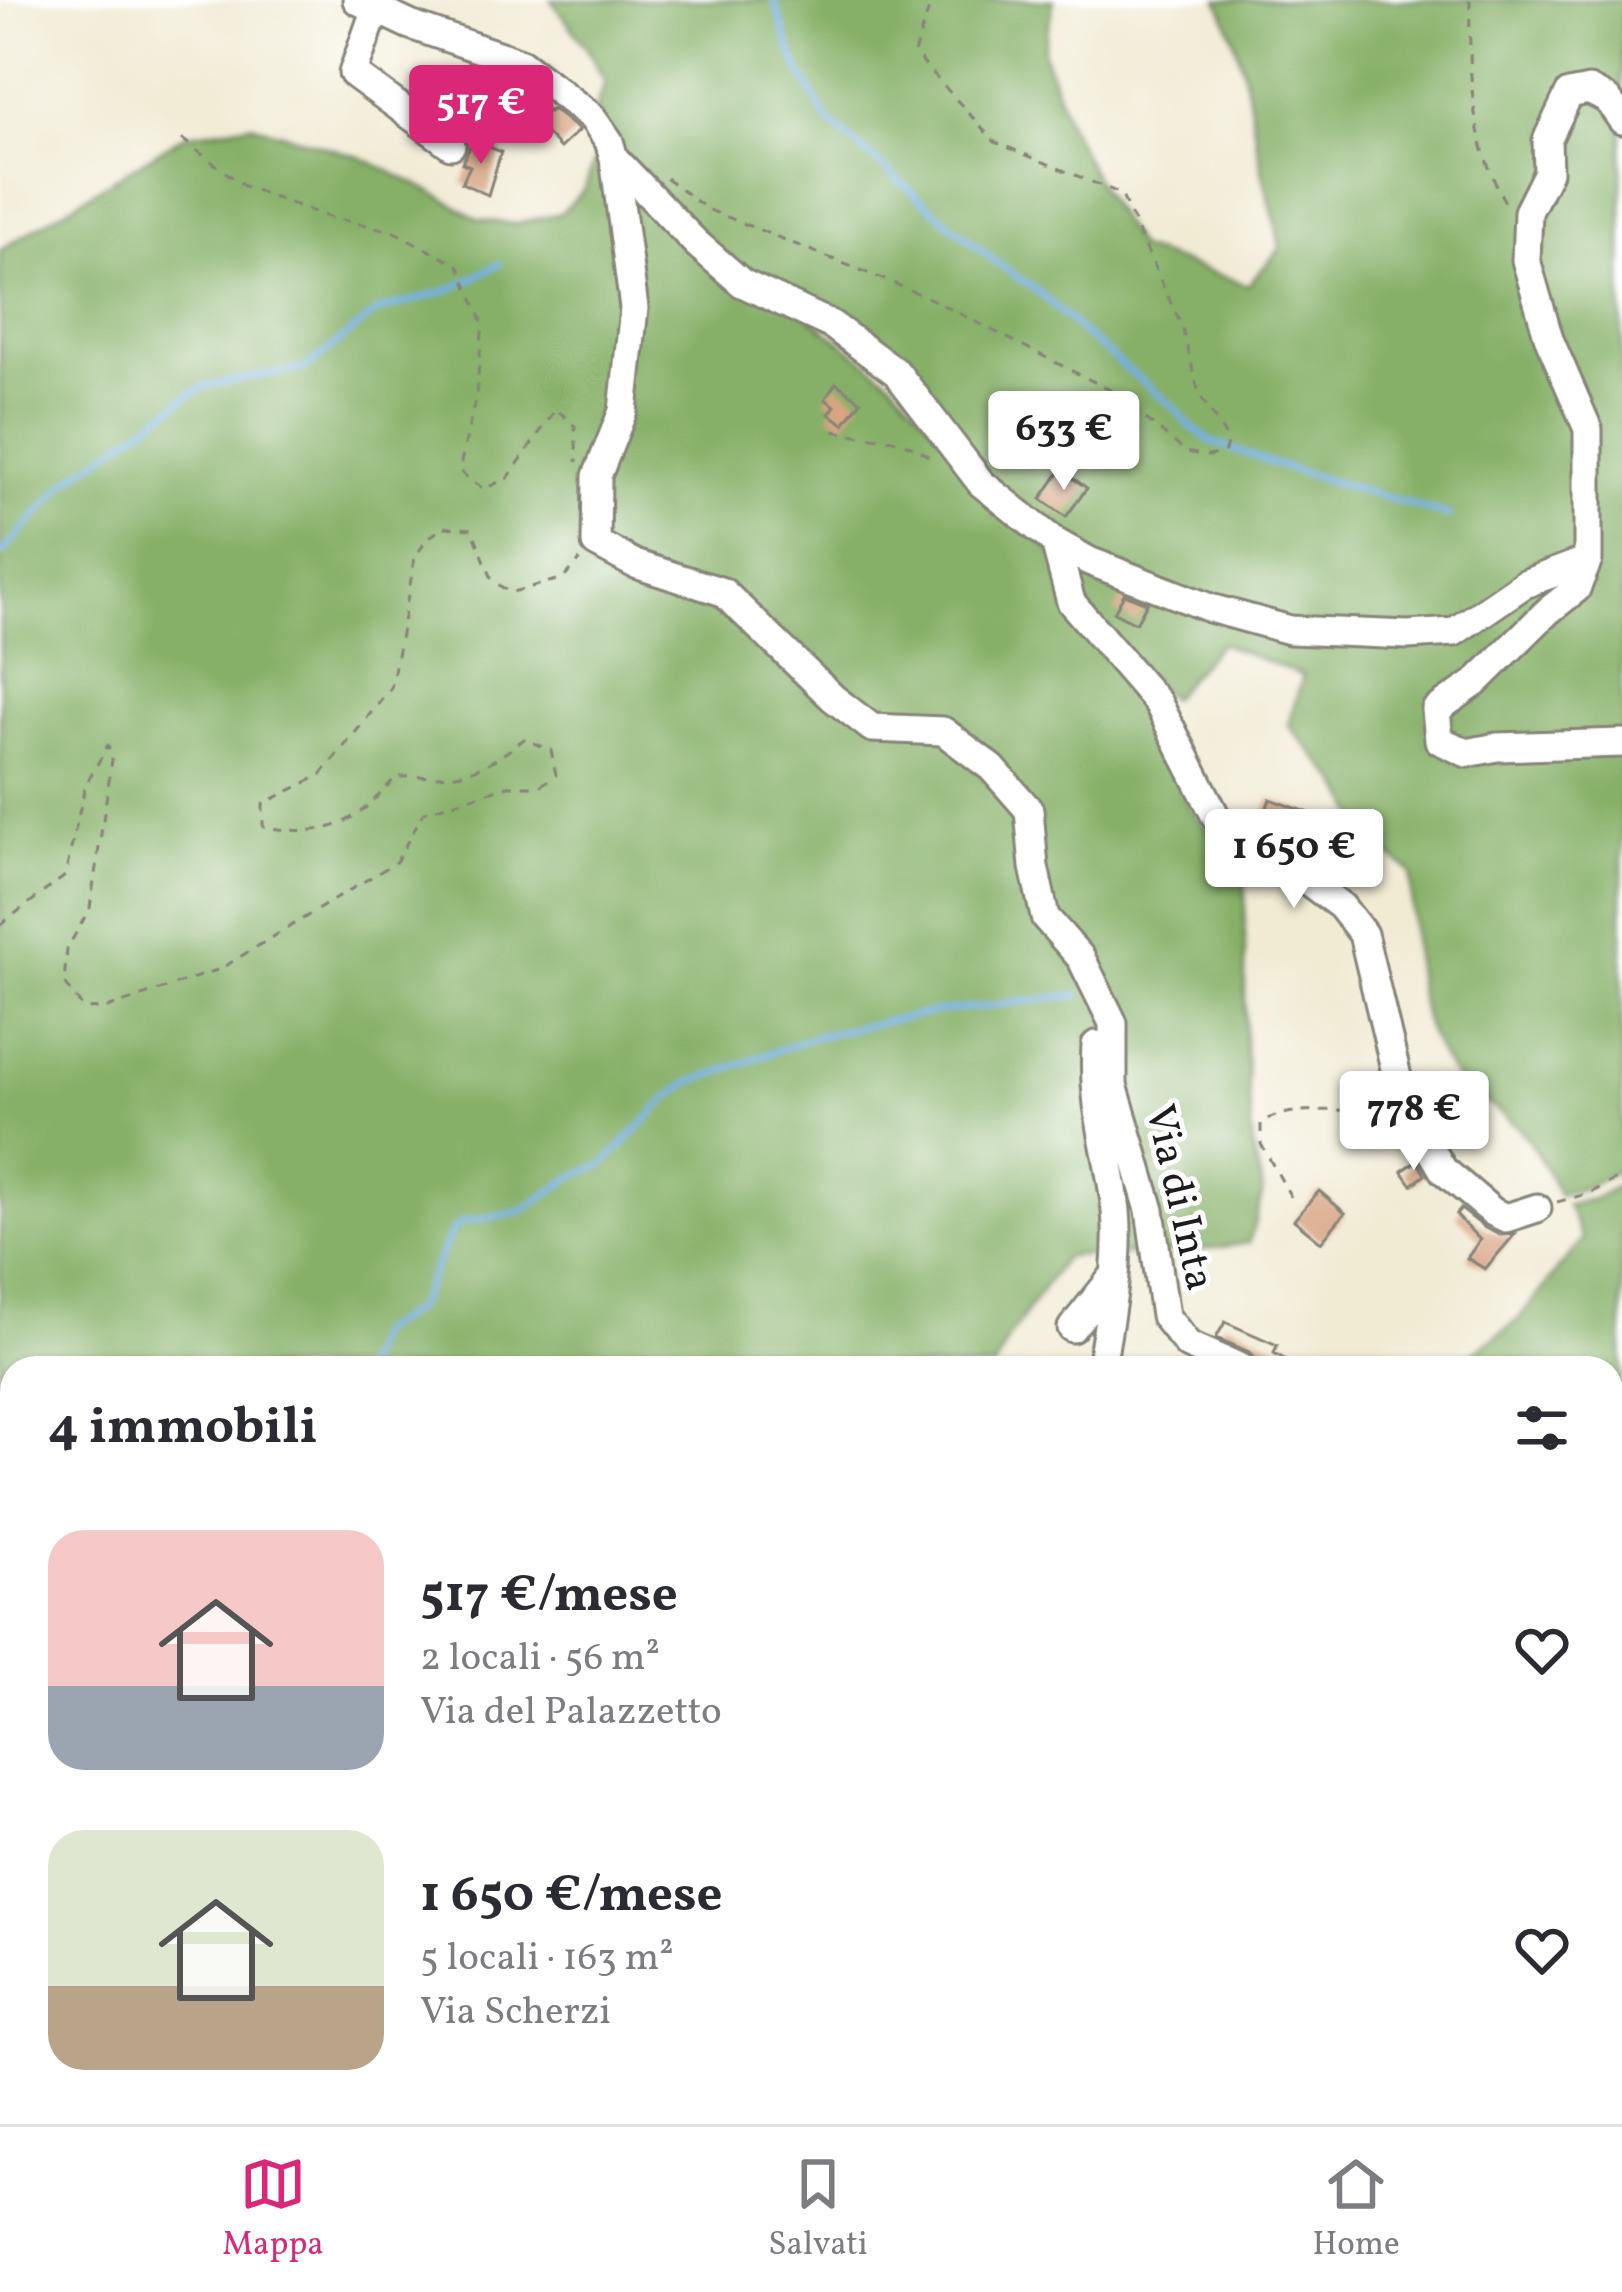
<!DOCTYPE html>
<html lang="it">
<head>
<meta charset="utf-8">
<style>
	body { margin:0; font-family:Vollkorn,serif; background:#f7f7f7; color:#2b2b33; height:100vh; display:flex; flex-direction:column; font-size:45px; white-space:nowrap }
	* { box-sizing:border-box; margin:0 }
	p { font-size:39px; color:#7c7c81 }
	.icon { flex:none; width:66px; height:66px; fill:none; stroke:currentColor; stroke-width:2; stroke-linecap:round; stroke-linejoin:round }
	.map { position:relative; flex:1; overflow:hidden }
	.panel { position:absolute; left:0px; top:1356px; width:1623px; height:768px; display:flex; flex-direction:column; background:#fff; border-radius:36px 36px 0 0; box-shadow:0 3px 9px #0004 }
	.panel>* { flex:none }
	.price { position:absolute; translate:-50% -102px; padding:0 27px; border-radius:12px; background:#fff; color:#222; font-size:39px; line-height:78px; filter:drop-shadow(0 3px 6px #0008) }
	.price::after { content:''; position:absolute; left:50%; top:72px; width:36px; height:27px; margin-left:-18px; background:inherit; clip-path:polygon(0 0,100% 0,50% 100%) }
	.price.active { background:#db2777; color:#fff }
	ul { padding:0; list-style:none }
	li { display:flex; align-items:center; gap:36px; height:300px; padding:0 48px }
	li span { display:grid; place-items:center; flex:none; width:336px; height:240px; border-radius:36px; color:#555 }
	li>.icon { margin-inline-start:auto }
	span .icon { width:144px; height:144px; fill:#fffc; stroke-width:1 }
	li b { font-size:51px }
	h2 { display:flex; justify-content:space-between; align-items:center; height:144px; padding:0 48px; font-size:51px }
	.tabs { display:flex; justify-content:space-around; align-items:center; height:168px; border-top:3px solid #e1e1e2; background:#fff; font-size:33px; color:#7c7c81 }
	.tabs a { display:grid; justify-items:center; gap:6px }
	.tabs .active { color:#db2777 }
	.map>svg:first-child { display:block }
</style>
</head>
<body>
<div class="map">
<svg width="1622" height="2124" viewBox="0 0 1622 2124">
	<rect width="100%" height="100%" fill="#fff"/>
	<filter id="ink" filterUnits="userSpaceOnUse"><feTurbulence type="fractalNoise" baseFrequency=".00833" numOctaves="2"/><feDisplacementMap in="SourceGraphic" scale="24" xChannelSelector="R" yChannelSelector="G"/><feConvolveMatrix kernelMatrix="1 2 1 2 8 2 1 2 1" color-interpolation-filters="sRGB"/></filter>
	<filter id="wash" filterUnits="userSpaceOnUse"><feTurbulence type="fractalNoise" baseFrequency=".004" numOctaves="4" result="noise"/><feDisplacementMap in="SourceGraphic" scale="48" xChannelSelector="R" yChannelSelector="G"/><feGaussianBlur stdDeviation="2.7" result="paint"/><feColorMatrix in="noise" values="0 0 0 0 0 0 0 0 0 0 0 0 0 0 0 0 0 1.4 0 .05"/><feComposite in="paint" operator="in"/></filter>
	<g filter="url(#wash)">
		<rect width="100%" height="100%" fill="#f1ebd4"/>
		<path fill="#86b067" stroke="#516642" stroke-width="3" d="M551 0H1054L1043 52 1068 124 1101 190 1138 248 1248 285 1280 249C1277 223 1269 200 1263 174 1249 111 1247 59 1218 0H1622V1168L1588 1187 1559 1195C1549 1176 1539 1155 1527 1138 1507 1112 1471 1098 1450 1070 1409 1016 1413 936 1411 872L1371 840 1339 783 1288 725 1303 676 1220 643 1170 699 1076 599 1059 536 986 479 902 368 746 277 620 154 594 113 605 82 587 48Z
			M251 124 360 157 440 196 479 220 516 224 561 213 584 190 600 145 606 163 891 380 1050 550 1152 707 1191 810 1245 873V1044L1253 1148 1263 1192 1249 1243 1186 1252 1065 1256 1008 1339 994 1368H12V2112H1611V1368H1452L1516 1322 1583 1239 1567 1205 1593 1199 1622 1183V2124H0V250L185 135Z"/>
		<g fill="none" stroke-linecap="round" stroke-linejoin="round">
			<path stroke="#75b0e6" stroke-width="6" d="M774 0 794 60 827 120 993 260 1040 293 1087 337 1174 407 1190 426 1212 442 1280 466 1449 516
				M0 555 68 481 191 394 206 386 306 368 378 311 449 290 500 264
				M363 1368 376 1333 414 1310 420 1300 452 1230 464 1222 521 1212 574 1176 604 1164 668 1098 689 1083 814 1037 853 1028 930 1013 1078 995
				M0 1723 12 1718
				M643 2124 659 2112"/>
		</g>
		<g id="blocks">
			<path fill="#d8a483" d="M508 77 549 112 552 109 579 130 560 148 520 107 505 123 484 104Z
				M473 140 501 152 488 195 462 183 470 166 462 163Z
				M836 383 861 401 844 424 829 414 835 406 825 399Z
				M1061 470 1087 488 1066 517 1041 499Z
				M1124 594 1147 603 1136 623 1114 612Z
				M1270 799 1312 814 1307 828 1265 813Z
				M1316 820 1329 826 1319 848 1306 842Z
				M1417 1161 1425 1175 1412 1185 1402 1171Z
				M1319 1191 1345 1213 1321 1242 1294 1220Z
				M1461 1209 1485 1228 1500 1235 1515 1234 1485 1269 1467 1258 1480 1240 1456 1215Z
				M1225 1322 1277 1345 1274 1353 1300 1368 1259 1367 1249 1352 1216 1338Z"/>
		</g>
	</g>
	<g filter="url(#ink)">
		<use href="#blocks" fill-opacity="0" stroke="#868478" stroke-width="3"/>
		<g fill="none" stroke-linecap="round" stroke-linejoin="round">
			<g stroke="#868478" stroke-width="33">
				<path id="minor" d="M357 0 410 25 521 63 592 117 609 141 614 158 696 243 742 283 832 325 897 373 981 483 1055 542 1089 561 1210 608 1290 630 1408 635 1454 632 1524 584 1588 560V429L1549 339 1526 260 1528 212 1548 172 1547 140 1569 94 1589 90 1608 100 1622 120
					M376 8 353 73 451 145
					M614 158 634 308 623 411 597 476 596 543 635 564 723 592 833 698 872 728 943 731 992 768 1029 810 1034 867 1045 917 1081 958 1113 1023V1085L1150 1210 1165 1316 1188 1345 1241 1368
					M1055 542 1071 602 1158 703 1217 819 1259 853 1306 880 1341 906 1363 934 1403 1102 1443 1170 1493 1212 1506 1218 1537 1208
					M1588 560 1576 589 1548 611 1475 683 1436 710 1439 740 1467 753 1497 747 1622 743
					M1096 1045C1092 1111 1109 1149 1116 1211 1121 1261 1109 1318 1101 1368
					M1072 1328 1113 1277"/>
			</g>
			<path stroke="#868478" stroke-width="3" stroke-dasharray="9 9" stroke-linecap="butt" d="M1470 0C1469 70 1469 139 1505 202
				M182 139 244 186 325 216 393 231 459 266 483 323 476 396 459 471 483 489 508 478 556 409 575 426 577 462
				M666 178 707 209 925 296 1112 391 1186 452 1209 456 1225 451 1228 440 1199 394 1182 327 1121 194 995 142 914 53 932 0
				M834 431C873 441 899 432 933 460
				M0 925 65 876 85 786 108 745 112 760 90 908 67 949 64 982 84 1009 107 1008 220 969 396 862 424 812 508 786H540L556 775 551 750 524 739C475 778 457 776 396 777 351 827 331 837 263 827V804L321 775 391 688 415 557 428 538 444 527 472 529 492 579 509 593 564 578 580 560
				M1291 1197 1261 1144V1122C1298 1103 1338 1115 1377 1107
				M1557 1202 1590 1193 1622 1176
				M0 1681 12 1680
				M0 1749 12 1736
				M1218 2124 1220 2112"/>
			<use href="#minor" stroke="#fff" stroke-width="27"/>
		</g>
	</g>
	<g text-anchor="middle" stroke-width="10" stroke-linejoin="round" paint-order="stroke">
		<g font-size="42" fill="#1c1c1c" stroke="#fff">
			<text transform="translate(1182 1197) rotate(77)" y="15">Via di Inta</text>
		</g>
	</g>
</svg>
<b class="price active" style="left:481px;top:167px">517 €</b>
<b class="price" style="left:1064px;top:493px">633 €</b>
<b class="price" style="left:1294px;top:911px">1 650 €</b>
<b class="price" style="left:1414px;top:1173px">778 €</b>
<section class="panel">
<h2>4 immobili<svg class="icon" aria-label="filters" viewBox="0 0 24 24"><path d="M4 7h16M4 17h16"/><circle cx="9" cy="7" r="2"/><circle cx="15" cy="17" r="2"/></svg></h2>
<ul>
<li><span style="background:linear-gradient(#f6c9c9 65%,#9aa5b1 0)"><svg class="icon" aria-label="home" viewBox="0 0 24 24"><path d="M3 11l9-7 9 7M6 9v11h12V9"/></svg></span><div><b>517 €/mese</b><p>2 locali · 56 m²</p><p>Via del Palazzetto</p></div><svg class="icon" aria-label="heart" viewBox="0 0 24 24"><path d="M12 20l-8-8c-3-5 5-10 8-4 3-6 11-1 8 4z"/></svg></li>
<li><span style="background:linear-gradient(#dfe7d0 65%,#b9a48a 0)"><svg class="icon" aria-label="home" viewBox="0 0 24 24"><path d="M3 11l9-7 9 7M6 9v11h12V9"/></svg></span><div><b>1 650 €/mese</b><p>5 locali · 163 m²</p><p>Via Scherzi</p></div><svg class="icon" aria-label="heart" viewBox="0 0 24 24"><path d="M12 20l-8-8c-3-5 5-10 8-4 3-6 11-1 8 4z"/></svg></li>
</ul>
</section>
</div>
<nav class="tabs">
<a class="active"><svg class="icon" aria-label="map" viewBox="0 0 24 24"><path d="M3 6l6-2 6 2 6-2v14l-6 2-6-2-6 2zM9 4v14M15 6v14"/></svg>Mappa</a>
<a><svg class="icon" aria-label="saved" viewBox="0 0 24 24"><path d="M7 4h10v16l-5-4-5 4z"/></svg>Salvati</a>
<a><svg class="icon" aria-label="home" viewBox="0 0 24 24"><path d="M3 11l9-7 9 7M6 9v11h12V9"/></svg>Home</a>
</nav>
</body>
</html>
